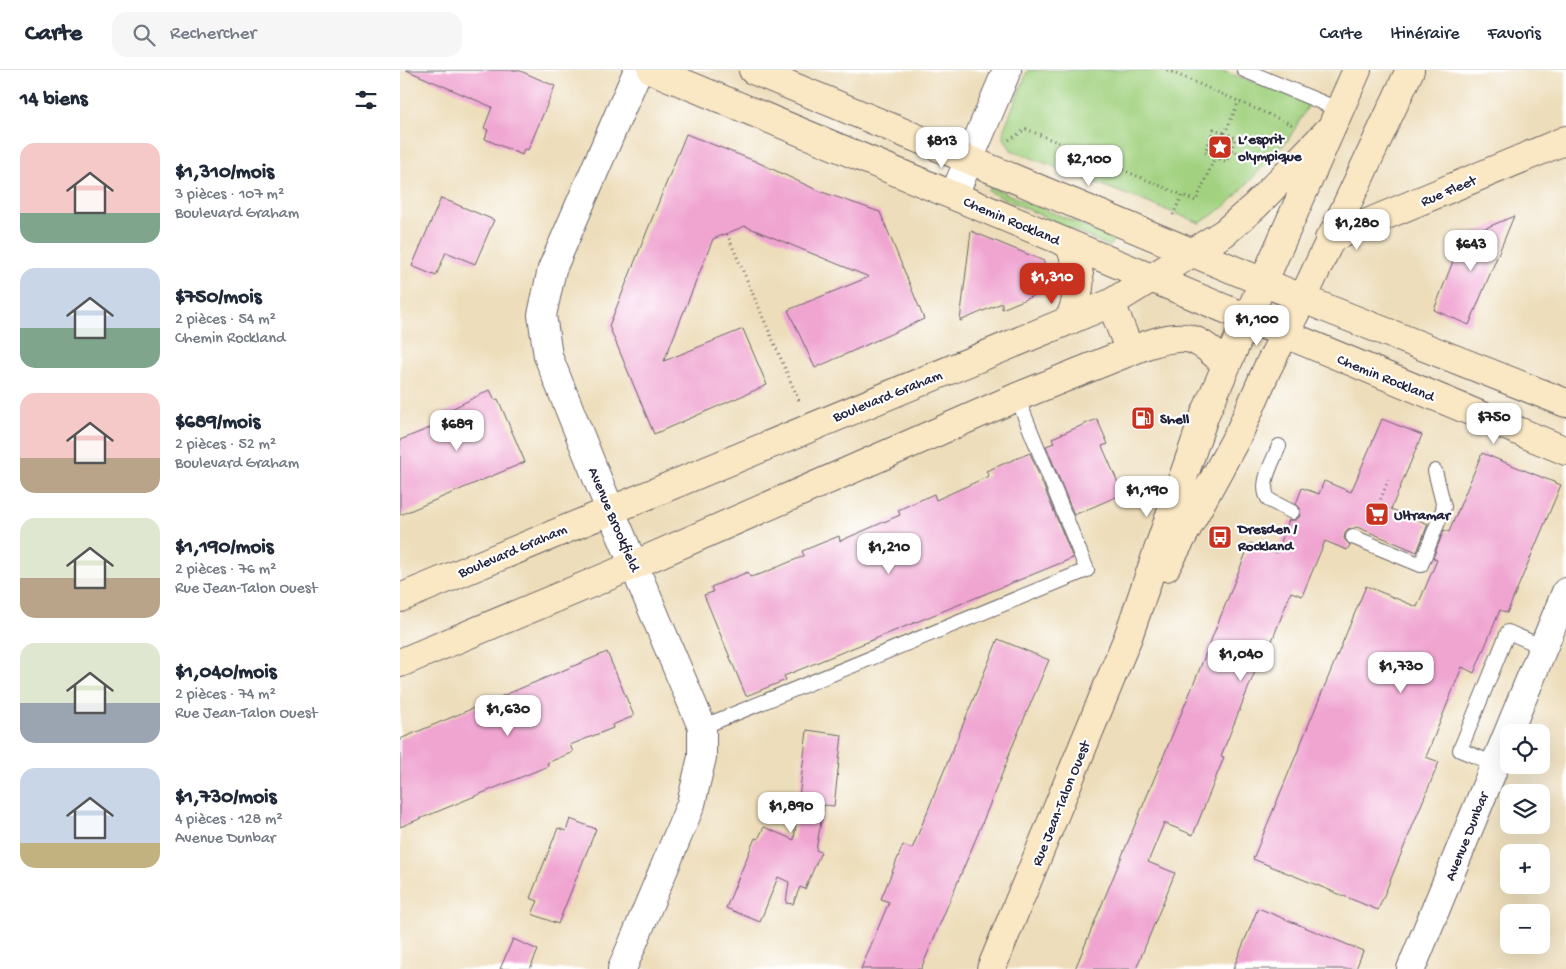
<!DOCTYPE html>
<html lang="fr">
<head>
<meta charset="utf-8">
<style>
	body { margin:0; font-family:"Gochi Hand",sans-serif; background:#f6f6f7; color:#1f2937; height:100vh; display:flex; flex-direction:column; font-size:19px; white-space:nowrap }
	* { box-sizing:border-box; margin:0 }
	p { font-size:16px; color:#747a83 }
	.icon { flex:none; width:28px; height:28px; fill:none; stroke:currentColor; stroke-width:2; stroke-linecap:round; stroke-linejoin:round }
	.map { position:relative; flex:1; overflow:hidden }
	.side { display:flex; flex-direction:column; background:#fff; width:400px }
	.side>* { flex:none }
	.fabs { position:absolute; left:1100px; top:654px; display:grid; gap:10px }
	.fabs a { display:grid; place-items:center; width:50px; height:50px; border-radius:10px; background:#fff; box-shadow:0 5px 20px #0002; font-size:25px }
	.price { position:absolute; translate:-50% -42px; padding:0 11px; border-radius:10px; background:#fff; color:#222; font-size:16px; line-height:32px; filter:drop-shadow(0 1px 2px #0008) }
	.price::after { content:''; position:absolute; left:50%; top:30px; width:15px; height:11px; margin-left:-8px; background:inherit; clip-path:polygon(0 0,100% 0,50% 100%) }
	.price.on { background:#c8321e; color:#fff }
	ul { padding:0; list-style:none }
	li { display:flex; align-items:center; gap:15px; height:125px; padding:0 20px }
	li span { display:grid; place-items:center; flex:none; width:140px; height:100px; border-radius:15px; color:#555 }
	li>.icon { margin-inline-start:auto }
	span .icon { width:60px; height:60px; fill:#fffc; stroke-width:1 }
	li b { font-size:21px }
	h2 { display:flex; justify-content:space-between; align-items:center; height:60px; padding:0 20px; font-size:21px }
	header { display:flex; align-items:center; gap:30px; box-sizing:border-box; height:70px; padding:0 25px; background:#fff; border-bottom:1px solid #e0e1e3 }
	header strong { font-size:24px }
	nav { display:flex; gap:28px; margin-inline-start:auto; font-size:18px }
	.search { width:350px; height:45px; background:#f6f6f7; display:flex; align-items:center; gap:12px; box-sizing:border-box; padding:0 18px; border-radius:15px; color:#747a83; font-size:19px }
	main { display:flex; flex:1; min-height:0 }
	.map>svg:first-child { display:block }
</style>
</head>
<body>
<header>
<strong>Carte</strong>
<div class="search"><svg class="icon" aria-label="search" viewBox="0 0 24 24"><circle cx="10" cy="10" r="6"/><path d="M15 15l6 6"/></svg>Rechercher</div>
<nav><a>Carte</a><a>Itinéraire</a><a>Favoris</a></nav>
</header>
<main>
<section class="side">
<h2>14 biens<svg class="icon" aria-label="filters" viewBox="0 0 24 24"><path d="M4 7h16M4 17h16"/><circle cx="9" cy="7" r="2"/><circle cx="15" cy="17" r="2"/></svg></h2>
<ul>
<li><span style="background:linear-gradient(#f6c9c9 70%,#7fa58c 0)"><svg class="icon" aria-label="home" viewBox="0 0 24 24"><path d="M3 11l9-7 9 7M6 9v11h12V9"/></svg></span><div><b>$1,310/mois</b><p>3 pièces · 107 m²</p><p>Boulevard Graham</p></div></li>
<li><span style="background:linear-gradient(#c9d6e8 60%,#7fa58c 0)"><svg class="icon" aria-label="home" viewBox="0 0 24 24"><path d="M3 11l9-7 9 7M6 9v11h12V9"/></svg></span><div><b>$750/mois</b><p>2 pièces · 54 m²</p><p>Chemin Rockland</p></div></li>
<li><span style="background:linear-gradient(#f6c9c9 65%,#b9a48a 0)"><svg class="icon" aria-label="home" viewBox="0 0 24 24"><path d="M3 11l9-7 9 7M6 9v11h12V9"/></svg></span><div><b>$689/mois</b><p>2 pièces · 52 m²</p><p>Boulevard Graham</p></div></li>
<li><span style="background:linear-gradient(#dfe7d0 60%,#b9a48a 0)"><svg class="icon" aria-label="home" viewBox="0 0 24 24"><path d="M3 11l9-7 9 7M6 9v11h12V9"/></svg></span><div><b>$1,190/mois</b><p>2 pièces · 76 m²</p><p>Rue Jean-Talon Ouest</p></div></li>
<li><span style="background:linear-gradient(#dfe7d0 60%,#9aa5b1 0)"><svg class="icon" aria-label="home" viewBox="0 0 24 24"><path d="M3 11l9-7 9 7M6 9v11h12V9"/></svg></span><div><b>$1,040/mois</b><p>2 pièces · 74 m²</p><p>Rue Jean-Talon Ouest</p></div></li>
<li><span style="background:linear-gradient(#c9d6e8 75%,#c2b280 0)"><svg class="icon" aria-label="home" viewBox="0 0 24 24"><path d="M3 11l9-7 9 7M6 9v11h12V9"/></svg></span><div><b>$1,730/mois</b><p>4 pièces · 128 m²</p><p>Avenue Dunbar</p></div></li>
</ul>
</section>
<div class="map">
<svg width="1166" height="899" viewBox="0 0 1166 899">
	<rect width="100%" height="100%" fill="#fff"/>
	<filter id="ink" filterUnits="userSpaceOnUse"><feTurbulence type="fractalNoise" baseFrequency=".02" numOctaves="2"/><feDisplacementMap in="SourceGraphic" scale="10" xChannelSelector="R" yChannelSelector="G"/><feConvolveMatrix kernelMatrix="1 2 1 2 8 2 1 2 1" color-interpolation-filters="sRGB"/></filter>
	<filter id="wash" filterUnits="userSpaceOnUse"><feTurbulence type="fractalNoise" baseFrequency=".0096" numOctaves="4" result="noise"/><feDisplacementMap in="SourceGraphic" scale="20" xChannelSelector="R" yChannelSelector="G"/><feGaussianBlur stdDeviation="1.12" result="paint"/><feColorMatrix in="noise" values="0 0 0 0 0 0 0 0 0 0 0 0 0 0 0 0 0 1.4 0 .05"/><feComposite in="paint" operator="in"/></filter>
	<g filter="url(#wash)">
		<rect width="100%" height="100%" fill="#edddba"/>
		<path fill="#a2d280" stroke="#627a5e" d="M628 0H820L910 33 888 70 826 136 800 153 611 80 604 68V59Z
			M590 117 714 168 710 177 588 121Z"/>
		<g id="blocks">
			<path fill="#f0a5d1" d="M6 0H118L155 16 128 80 124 79 122 85 85 69 88 60 84 58 92 37Z
				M286 64 355 91 419 121 480 142 524 249 415 298 388 240 469 207 345 156 313 169 264 291 343 259 367 315 254 364 209 256Z
				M41 128 94 150 75 194 46 182 36 206 12 196Z
				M1114 146 1069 255 1034 240 1062 168Z
				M571 161 644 191 645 221 602 239V233L560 251Z
				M90 320 95 330 98 329 125 392 0 445V370L40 354 37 346Z
				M697 349 708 374 702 376 723 424 674 445 646 376 654 373 652 368Z
				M982 349 1022 365 991 439 1028 454 1017 482 957 457 948 460 945 463 944 469 950 475 947 480 925 471 902 526 891 522 872 571 868 569 821 686 824 687 793 765 764 753 748 792 775 803 736 899H675L796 608 850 473 877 483 889 450H896L900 446V438L896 434 902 418 919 424 924 411 951 422Z
				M630 383 673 488 384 606 386 610 346 626 304 525 313 522 311 517 348 502 350 507 361 504 404 486 402 481 439 466 440 471 500 445 498 440 534 424 536 430 589 406 586 401Z
				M1082 383 1161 415 1107 543 1100 540 1074 603 1062 597 1026 687 1039 692 978 840 853 789 966 516 1017 537 1037 490 1033 488 1044 460 1049 462Z
				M598 569 649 590 607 689H608L577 766 521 899H461L489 832 481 829 503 775 512 779Z
				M207 582 234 646 212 655 213 658 170 675 173 682 147 693 148 696 0 757V669Z
				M407 660 442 665 434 736 424 735 416 780 421 782 405 819 400 817 393 834 386 833 389 812 378 807 360 852 326 838 355 768 358 769 364 757 394 770Z
				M170 749 196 759 158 854 132 844 138 831 130 828 158 758 166 761Z
				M858 838 963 881 956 899H833Z
				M113 869 138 880 130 899H100Z"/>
		</g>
	</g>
	<g filter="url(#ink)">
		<use href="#blocks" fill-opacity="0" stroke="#696367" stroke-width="1"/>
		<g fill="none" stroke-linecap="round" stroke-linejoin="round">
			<g stroke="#696367" stroke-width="16">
				<path id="lane" d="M844 0 940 40
					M879 376C873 392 858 415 869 430L892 442
					M953 467 1021 495 1044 437 1035 401
					M302 657 687 500 617 327
					M1095 694 1060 680 1108 562 1143 577"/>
			</g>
			<g stroke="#696367" stroke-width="30">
				<path id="street" d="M554 125 607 0
					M222 899 291 734 302 687V657L199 413 148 286 142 245 152 199 238 0
					M1011 899 1166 522"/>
			</g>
			<g stroke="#696367" stroke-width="30">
				<path id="secondary" d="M252 0 1166 381
					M353 0 928 239 1166 333
					M929 169 1166 70
					M669 174C684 210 682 215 669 251
					M711 233 730 281
					M766 497 840 361 867 299 903 228 1010 0
					M0 528 711 233 824 163 855 136 932 57
					M0 593 211 505 617 327 746 275C786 262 796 265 825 294
					M591 899 728 567 805 344 957 0"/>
			</g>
			<path stroke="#696367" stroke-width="3" stroke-dasharray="1 4" stroke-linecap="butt" d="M767 0 895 56
				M609 70 626 59 782 125
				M831 80 858 92
				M815 87 805 82 814 59 825 63
				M773 145 782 125 796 131 815 87 826 92 836 68 825 63 839 31
				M327 164 400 333
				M979 434 988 410"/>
			<use href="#lane" stroke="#fff" stroke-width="14"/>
			<use href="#street" stroke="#fff" stroke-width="28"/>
			<use href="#secondary" stroke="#fae7c3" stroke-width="28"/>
		</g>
	</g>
	<defs>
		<g id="sight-square" transform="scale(1.25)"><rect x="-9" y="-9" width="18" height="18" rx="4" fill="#c8321e" stroke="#fff"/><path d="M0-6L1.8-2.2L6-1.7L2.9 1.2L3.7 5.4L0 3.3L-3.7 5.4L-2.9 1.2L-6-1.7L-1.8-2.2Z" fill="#fff"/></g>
		<g id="fuel-square" transform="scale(1.25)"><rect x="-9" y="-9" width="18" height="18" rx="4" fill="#c8321e" stroke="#fff"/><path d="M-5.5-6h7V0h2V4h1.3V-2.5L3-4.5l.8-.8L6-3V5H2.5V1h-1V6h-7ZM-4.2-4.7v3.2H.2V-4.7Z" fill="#fff"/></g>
		<g id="supermarket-square" transform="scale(1.25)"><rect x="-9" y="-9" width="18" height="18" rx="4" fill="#c8321e" stroke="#fff"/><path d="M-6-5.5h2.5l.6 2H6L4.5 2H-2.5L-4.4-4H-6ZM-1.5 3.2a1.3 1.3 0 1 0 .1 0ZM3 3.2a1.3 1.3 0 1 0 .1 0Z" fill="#fff"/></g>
		<g id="bus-square" transform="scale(1.25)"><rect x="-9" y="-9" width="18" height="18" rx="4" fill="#c8321e" stroke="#fff"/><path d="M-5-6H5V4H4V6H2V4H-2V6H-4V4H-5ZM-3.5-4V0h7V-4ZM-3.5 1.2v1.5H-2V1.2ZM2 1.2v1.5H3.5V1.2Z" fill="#fff"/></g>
	</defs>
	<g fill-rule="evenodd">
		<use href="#sight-square" x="820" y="77"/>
		<use href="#fuel-square" x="743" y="348"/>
		<use href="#supermarket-square" x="977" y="444"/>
		<use href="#bus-square" x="820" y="467"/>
	</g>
	<g text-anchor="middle" stroke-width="4.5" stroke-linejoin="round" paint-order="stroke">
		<g font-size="15" font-weight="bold" fill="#22223b" stroke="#fff" text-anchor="start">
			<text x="838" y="73">L’esprit<tspan x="838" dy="17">olympique</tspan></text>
			<text x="760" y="353">Shell</text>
			<text x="994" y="449">Ultramar</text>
			<text x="838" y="463">Dresden /<tspan x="838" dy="17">Rockland</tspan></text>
		</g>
		<g font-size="15" fill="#22223b" stroke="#fff">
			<text transform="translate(1048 120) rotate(-23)" y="5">Rue Fleet</text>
			<text transform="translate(612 150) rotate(23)" y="5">Chemin Rockland</text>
			<text transform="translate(986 307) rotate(22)" y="5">Chemin Rockland</text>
			<text transform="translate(487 325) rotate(-22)" y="5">Boulevard Graham</text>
			<text transform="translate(215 449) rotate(67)" y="5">Avenue Brookfield</text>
			<text transform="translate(112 480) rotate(-23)" y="5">Boulevard Graham</text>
			<text transform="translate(660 733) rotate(-68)" y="5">Rue Jean-Talon Ouest</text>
			<text transform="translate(1066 766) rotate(-68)" y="5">Avenue Dunbar</text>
		</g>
	</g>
</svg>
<div class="fabs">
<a><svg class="icon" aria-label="locate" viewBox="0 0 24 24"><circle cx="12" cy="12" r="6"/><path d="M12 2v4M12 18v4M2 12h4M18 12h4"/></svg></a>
<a><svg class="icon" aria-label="layers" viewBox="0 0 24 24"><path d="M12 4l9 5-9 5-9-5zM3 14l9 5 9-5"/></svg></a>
<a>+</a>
<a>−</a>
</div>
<b class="price" style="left:542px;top:99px">$813</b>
<b class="price" style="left:689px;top:117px">$2,100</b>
<b class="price" style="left:957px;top:181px">$1,280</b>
<b class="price" style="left:1071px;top:202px">$643</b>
<b class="price on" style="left:652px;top:235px">$1,310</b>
<b class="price" style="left:857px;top:277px">$1,100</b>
<b class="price" style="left:1094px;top:375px">$750</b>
<b class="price" style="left:57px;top:382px">$689</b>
<b class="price" style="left:747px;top:448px">$1,190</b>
<b class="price" style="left:489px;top:505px">$1,210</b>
<b class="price" style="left:841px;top:612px">$1,040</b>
<b class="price" style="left:1001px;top:624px">$1,730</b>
<b class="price" style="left:108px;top:667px">$1,630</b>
<b class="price" style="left:391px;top:764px">$1,890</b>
</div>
</main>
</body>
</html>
